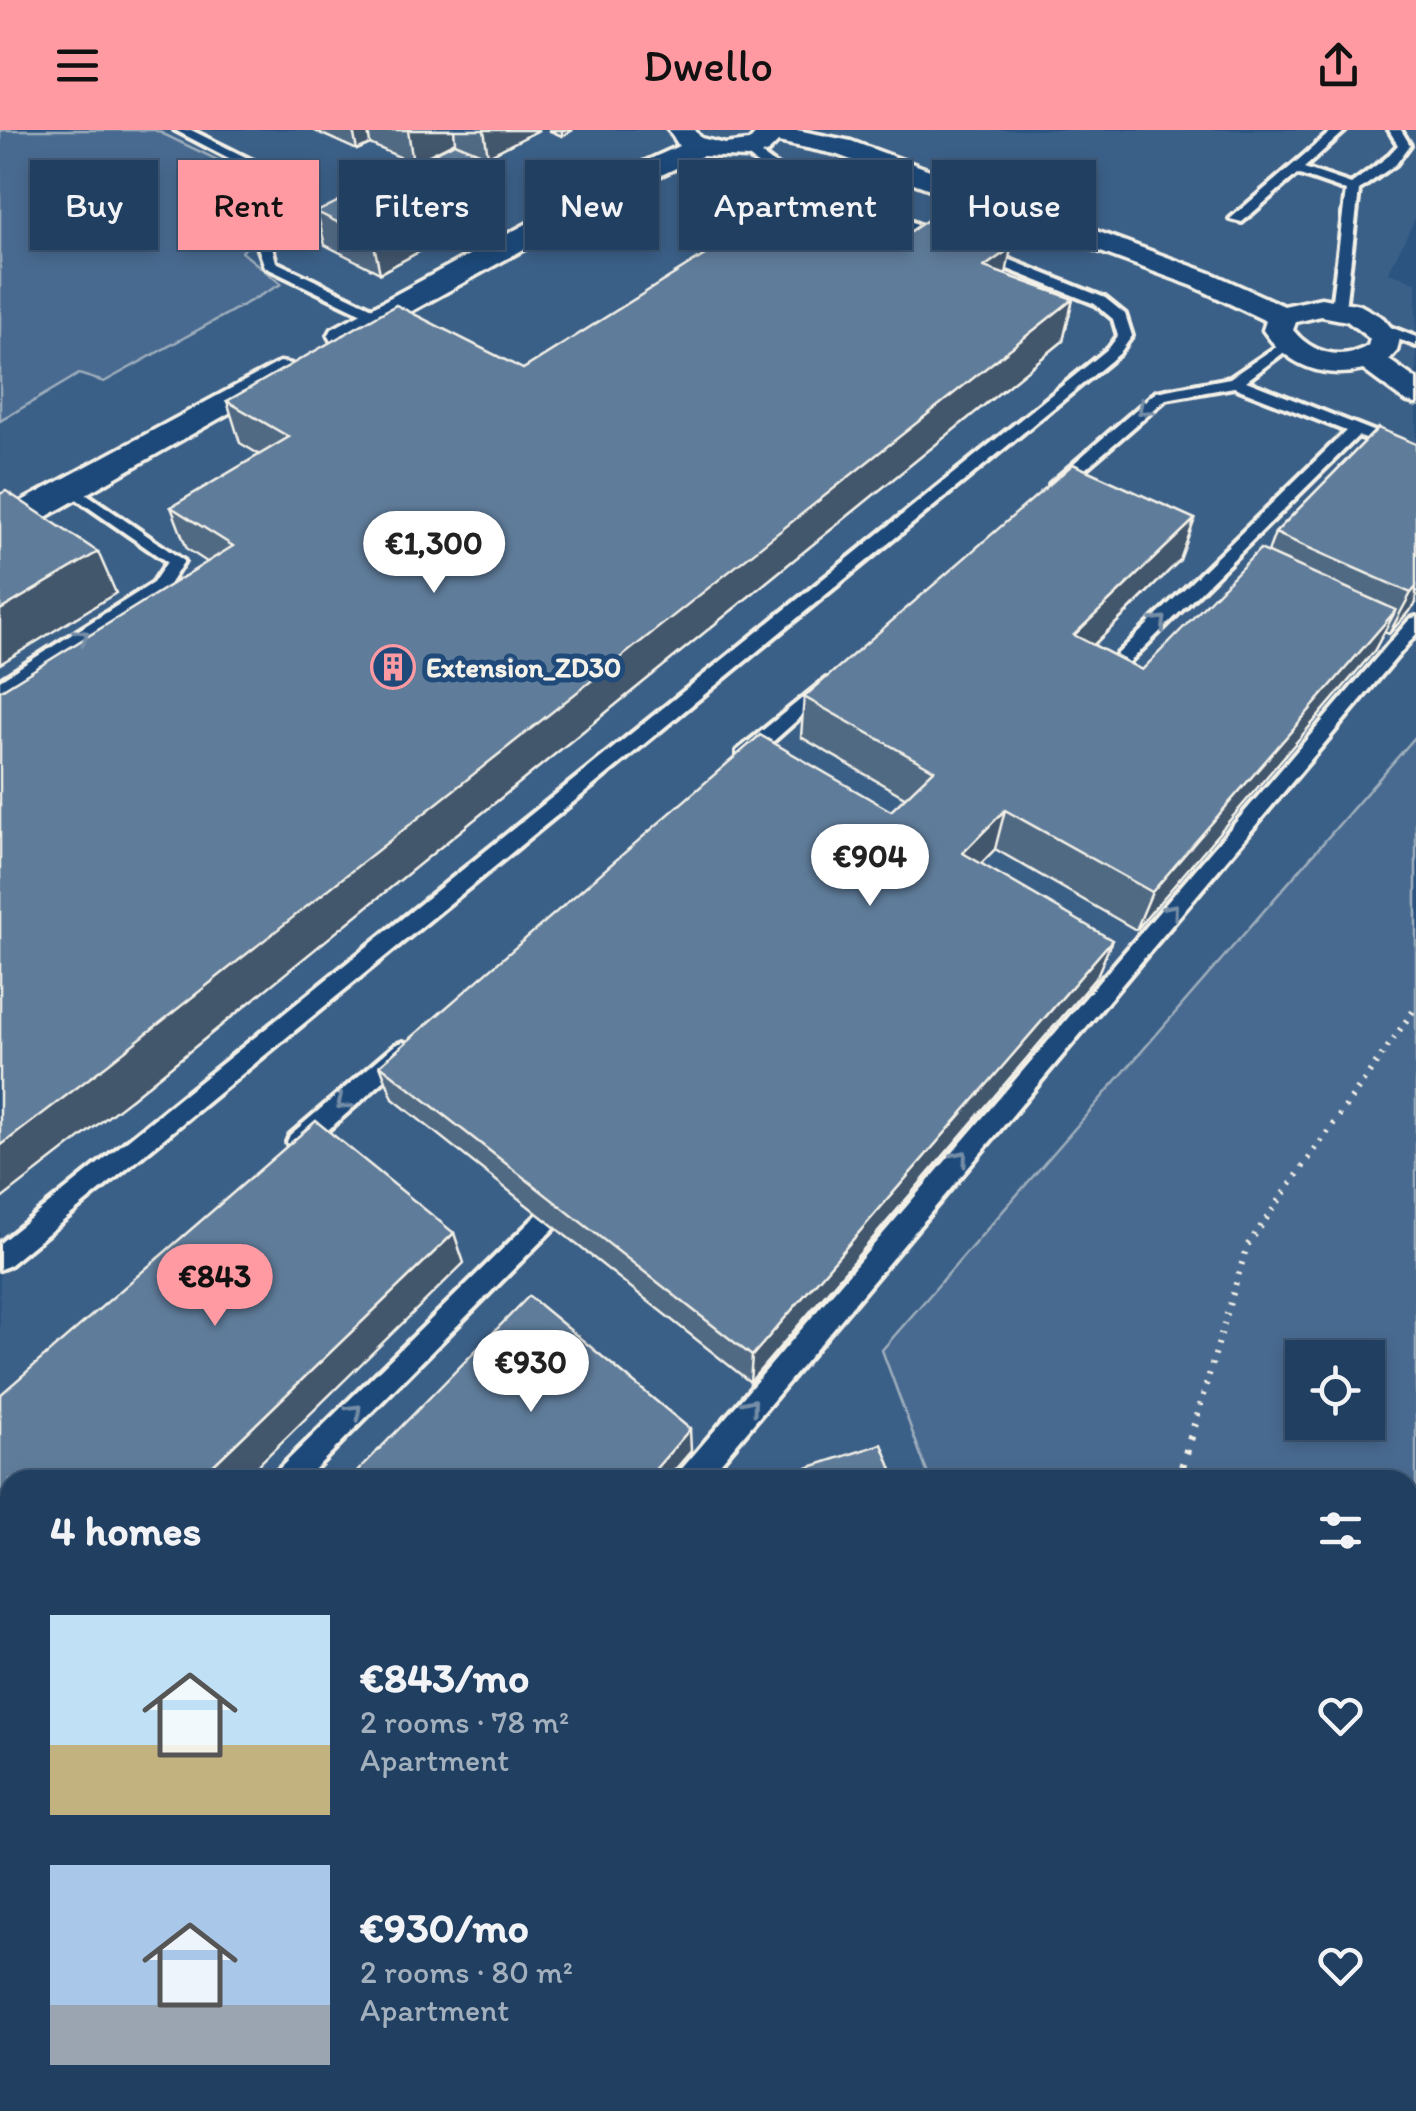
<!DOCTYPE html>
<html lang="en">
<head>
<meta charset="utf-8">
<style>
	body { margin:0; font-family:Itim,sans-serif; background:#294667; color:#f1f3f6; height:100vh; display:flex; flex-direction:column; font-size:38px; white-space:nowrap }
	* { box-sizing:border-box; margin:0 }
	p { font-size:32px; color:#a2afbd }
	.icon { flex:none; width:55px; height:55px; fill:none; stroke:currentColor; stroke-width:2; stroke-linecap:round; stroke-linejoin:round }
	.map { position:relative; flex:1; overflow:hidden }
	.sheet { position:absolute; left:0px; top:1340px; width:1418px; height:642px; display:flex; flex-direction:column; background:#213f61; border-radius:30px 30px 0 0; box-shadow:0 5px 15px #0003,0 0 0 2px #3e5876 }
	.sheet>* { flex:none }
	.hud { position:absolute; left:30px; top:30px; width:1358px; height:90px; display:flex; gap:20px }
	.buttons { position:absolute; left:1285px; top:1210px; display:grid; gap:20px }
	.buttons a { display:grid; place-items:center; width:100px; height:100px; border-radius:0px; background:#213f61; box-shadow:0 5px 15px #0003,0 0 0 2px #3e5876; font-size:50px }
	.price { position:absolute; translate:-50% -85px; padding:0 22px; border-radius:35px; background:#fff; color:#222; font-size:32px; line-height:65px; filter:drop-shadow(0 2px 5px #0008) }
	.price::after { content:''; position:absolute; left:50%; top:60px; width:30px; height:22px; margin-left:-15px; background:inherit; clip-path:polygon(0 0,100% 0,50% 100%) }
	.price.current { background:#ff9aa2; color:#111 }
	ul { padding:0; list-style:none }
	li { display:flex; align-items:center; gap:30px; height:250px; padding:0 50px }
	li span { display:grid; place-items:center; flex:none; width:280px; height:200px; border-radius:0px; color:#555 }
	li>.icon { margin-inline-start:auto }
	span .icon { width:120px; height:120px; fill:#fffc; stroke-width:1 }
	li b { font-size:42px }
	h2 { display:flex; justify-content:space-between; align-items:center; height:120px; padding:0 50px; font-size:42px }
	.chip { padding:0 35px; border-radius:0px; background:#213f61; box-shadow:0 5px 15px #0003,0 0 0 2px #3e5876; font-size:35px; line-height:90px }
	.chip.current { background:#ff9aa2; color:#111 }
	header { display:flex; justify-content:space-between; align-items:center; height:130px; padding:0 50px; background:#ff9aa2; color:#111; font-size:45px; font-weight:600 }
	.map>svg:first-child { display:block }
</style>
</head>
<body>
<header><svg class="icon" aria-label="menu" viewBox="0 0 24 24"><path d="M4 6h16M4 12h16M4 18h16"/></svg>Dwello<svg class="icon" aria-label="share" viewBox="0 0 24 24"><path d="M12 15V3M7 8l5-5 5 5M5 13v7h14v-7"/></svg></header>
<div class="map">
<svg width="1416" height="1981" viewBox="0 0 1416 1981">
	<rect width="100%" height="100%" fill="#2c5481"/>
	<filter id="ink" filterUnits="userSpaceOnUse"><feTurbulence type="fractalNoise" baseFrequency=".01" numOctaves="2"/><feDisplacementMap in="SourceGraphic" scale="20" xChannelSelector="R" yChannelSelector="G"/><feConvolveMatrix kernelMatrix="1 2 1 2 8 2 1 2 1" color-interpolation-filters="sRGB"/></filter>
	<g filter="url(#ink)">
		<path fill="#3b6088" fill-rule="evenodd" d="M0 0H1416V87L1388 143 1416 152V1981H0ZM1302 1228H1368V1292H1302ZM10 1350H1408V1972H10Z"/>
		<path fill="#496b90" stroke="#9eaebc" stroke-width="2.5" fill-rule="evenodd" d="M0 0H155L270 55 282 72 242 122 281 154 104 252 79 244 0 291Z
			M1416 606V1981H1164L1161 1973 1408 1972V1350H930L882 1220ZM1302 1228H1368V1292H1302Z"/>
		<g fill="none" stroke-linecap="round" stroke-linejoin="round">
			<g stroke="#f4f1e8" stroke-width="8">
				<path id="lane" d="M175 0H191L298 53 305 69 272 117 276 132 383 183V189H373L265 137 258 117 291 69 287 58Z
					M1333 0H1346L1304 38 1351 54 1386 28 1398 15 1389 0H1401L1410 15 1396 34 1359 60 1345 178 1338 182 1331 178 1346 61 1297 44 1242 92 1230 89Z
					M744 17H752L777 36 951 108 939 111 767 42 744 23Z
					M978 121H988L1105 168 1125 184 1132 206 1119 224 8 1136 0 1139V1113L1109 218 1118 206 1113 189 1095 174 978 127Z
					M1377 192 1416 207V216L1372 199V193Z
					M1286 210 1293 214 1291 217 1246 251 1416 318V329L1358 306 1106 555H1094V547L1346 301 1234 257 1166 269 1064 357 1050 354 1156 262 1230 248Z
					M71 353 184 431 165 461 0 564V550L153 453 167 432 65 361V355Z
					M1416 487V504L706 1350H676L680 1341 1410 489Z
					M826 549 832 551V559L751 631H737V621Z
					M403 912 411 915 414 921 411 927 306 1019 298 1022 290 1019 287 1012 290 1005 395 915Z
					M547 1079 555 1083 559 1090 555 1097 304 1350H273L277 1341 539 1083Z
					M10 1611V1645L0 1650V1615Z
					M149 1972H186L183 1981H146Z
					M407 1972H444L447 1981H410Z"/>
			</g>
			<g stroke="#f4f1e8" stroke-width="7">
				<path id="street" d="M669 0H695L701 8 725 14 749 11 759 0H797L851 11 1213 144 1284 176 1321 168 1360 175 1383 188 1400 208 1397 221 1389 230 1416 249V274L1405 271 1363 240C1322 250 1286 234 1263 200L1266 191 1193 156 835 24 778 12 768 22 748 28 702 26 644 53 354 213H332L328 206 332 199 624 41 679 16ZM1321 186 1347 191 1370 209 1368 216C1341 231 1312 224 1293 200L1296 192Z
					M280 232 291 234 296 241 291 248 12 406 0 409V383Z"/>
			</g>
			<path stroke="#f4f1e8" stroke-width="6" stroke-dasharray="2.5 8" stroke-linecap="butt" d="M1194 1296 1247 1116 1416 877"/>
			<path stroke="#f4f1e8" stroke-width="8" stroke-dasharray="4 10" stroke-linecap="butt" d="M1178 1350 1195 1294
				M1348 1972 1351 1981"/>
			<use href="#lane" fill="#1f4a7a" fill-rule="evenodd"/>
			<use href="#street" fill="#1f4a7a" fill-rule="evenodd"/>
		</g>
		<path fill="#516a84" stroke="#f4f1e8" stroke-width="2.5" d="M313 0H539L488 26 413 33 370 14 357 20Z
			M548 0H573L562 6Z
			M491 28 493 41 499 44 503 76 380 143 325 115 317 82Z
			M1006 145 1073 169 1063 211 132 968 207 432 187 419 171 377 260 325 240 313 227 271 523 239Z
			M1378 298 1416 473 1389 504 1384 502 1374 521 1136 800 995 719 981 733 1097 846 750 1252 393 969 380 935 891 681 906 668 801 607 804 567 1180 430 1094 515 1142 540 1268 422 1275 403Z"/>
		<path fill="#42566c" stroke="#f4f1e8" stroke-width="2.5" d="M353 0H368L370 14 357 20Z
			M408 0H454L455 12 413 33Z
			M484 0H539L488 26Z
			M562 0H573L562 6Z
			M491 28 493 47 499 44 503 76 380 143 373 110 478 35Z
			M1011 118 1003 160 984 137Z
			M1073 169 1063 211 132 968 0 1070V1016Z
			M1195 389 1180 430 1062 546 1074 505Z
			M98 422 116 463 0 534V480Z
			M1416 457V473L1389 504 1411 463Z
			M1396 480 1374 521 1136 800 1152 762Z
			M1005 680 995 719 954 761 963 723Z
			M1112 810 1097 846 750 1252 752 1226Z
			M454 1103 464 1133 243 1350H198Z
			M690 1299 691 1321 666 1350H646Z
			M10 1531V1578L0 1588V1541Z
			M110 1972H135L128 1981H102Z"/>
		<path fill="#5e7b9a" stroke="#f4f1e8" stroke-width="2.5" d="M455 13 491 28 478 35 499 44 373 110 317 82Z
			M802 64 905 105 932 87 1011 118 984 137 1073 169 108 934 0 1016V561L233 416 171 377 289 307 227 271 396 175 523 239Z
			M1378 298 1416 314V457L1411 463 1275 403Z
			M1073 334 1195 389 1074 505 1142 540 1260 419 1396 480 1152 762 1005 680 963 723 1112 810 752 1226 380 935 760 605 891 681 934 640 804 567Z
			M6 361 98 422 0 480V364Z
			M316 991 454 1103 198 1350H10V1531L0 1541V1265Z
			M529 1166 690 1299 646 1350H349Z
			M882 1314 896 1350H769Z
			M10 1697V1972H110L102 1981H0V1707Z"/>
		<defs><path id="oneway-chevron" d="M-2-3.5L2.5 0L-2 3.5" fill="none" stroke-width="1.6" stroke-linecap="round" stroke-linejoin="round" transform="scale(2.5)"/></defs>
		<g stroke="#748da6">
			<use href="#oneway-chevron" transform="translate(1144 279) rotate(139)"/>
			<use href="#oneway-chevron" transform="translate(1160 492) rotate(-45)"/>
			<use href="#oneway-chevron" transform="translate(82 506) rotate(-32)"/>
			<use href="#oneway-chevron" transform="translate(1172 780) rotate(-50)"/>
			<use href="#oneway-chevron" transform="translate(343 973) rotate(139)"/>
			<use href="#oneway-chevron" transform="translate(961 1027) rotate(-50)"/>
			<use href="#oneway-chevron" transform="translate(751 1275) rotate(-50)"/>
			<use href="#oneway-chevron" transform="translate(355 1281) rotate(-45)"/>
		</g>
	</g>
	<defs>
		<g id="building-ring" transform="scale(2.25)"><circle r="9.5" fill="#1f4a7a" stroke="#ff9aa2" stroke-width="1.5"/><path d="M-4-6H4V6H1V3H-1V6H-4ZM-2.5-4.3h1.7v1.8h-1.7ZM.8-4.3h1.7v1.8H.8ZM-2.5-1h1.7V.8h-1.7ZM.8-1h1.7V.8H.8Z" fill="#ff9aa2"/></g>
	</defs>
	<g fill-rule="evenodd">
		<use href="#building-ring" x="393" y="537"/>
	</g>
	<g text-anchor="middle" stroke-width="10" stroke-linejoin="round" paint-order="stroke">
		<g font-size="28" font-weight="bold" fill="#f4f1e8" stroke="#1f4a7a" text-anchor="start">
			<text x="426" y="547">Extension_ZD30</text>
		</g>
	</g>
</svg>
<div class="buttons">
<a><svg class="icon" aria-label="locate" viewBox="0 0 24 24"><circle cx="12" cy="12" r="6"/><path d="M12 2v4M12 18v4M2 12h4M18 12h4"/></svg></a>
</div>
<b class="price" style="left:434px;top:466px">€1,300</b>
<b class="price" style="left:870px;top:779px">€904</b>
<b class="price current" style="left:215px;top:1199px">€843</b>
<b class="price" style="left:531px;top:1285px">€930</b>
<div class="hud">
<a class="chip">Buy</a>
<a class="chip current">Rent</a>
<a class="chip">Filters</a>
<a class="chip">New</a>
<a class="chip">Apartment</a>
<a class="chip">House</a>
</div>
<section class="sheet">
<h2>4 homes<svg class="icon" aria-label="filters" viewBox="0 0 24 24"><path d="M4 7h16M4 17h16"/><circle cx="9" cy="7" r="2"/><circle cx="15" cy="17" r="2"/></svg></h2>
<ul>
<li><span style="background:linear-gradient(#bfe0f5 65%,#c2b280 0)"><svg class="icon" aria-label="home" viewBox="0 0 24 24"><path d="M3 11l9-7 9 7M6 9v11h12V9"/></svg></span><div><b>€843/mo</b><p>2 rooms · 78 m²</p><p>Apartment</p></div><svg class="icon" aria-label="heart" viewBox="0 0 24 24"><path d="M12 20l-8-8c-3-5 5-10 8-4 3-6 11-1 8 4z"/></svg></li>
<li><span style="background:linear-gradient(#a9c7e8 70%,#9aa5b1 0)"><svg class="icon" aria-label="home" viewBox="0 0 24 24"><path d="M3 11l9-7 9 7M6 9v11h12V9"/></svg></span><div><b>€930/mo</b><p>2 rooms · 80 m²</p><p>Apartment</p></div><svg class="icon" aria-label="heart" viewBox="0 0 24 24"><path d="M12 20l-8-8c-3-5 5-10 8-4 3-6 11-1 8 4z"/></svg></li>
</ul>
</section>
</div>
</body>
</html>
